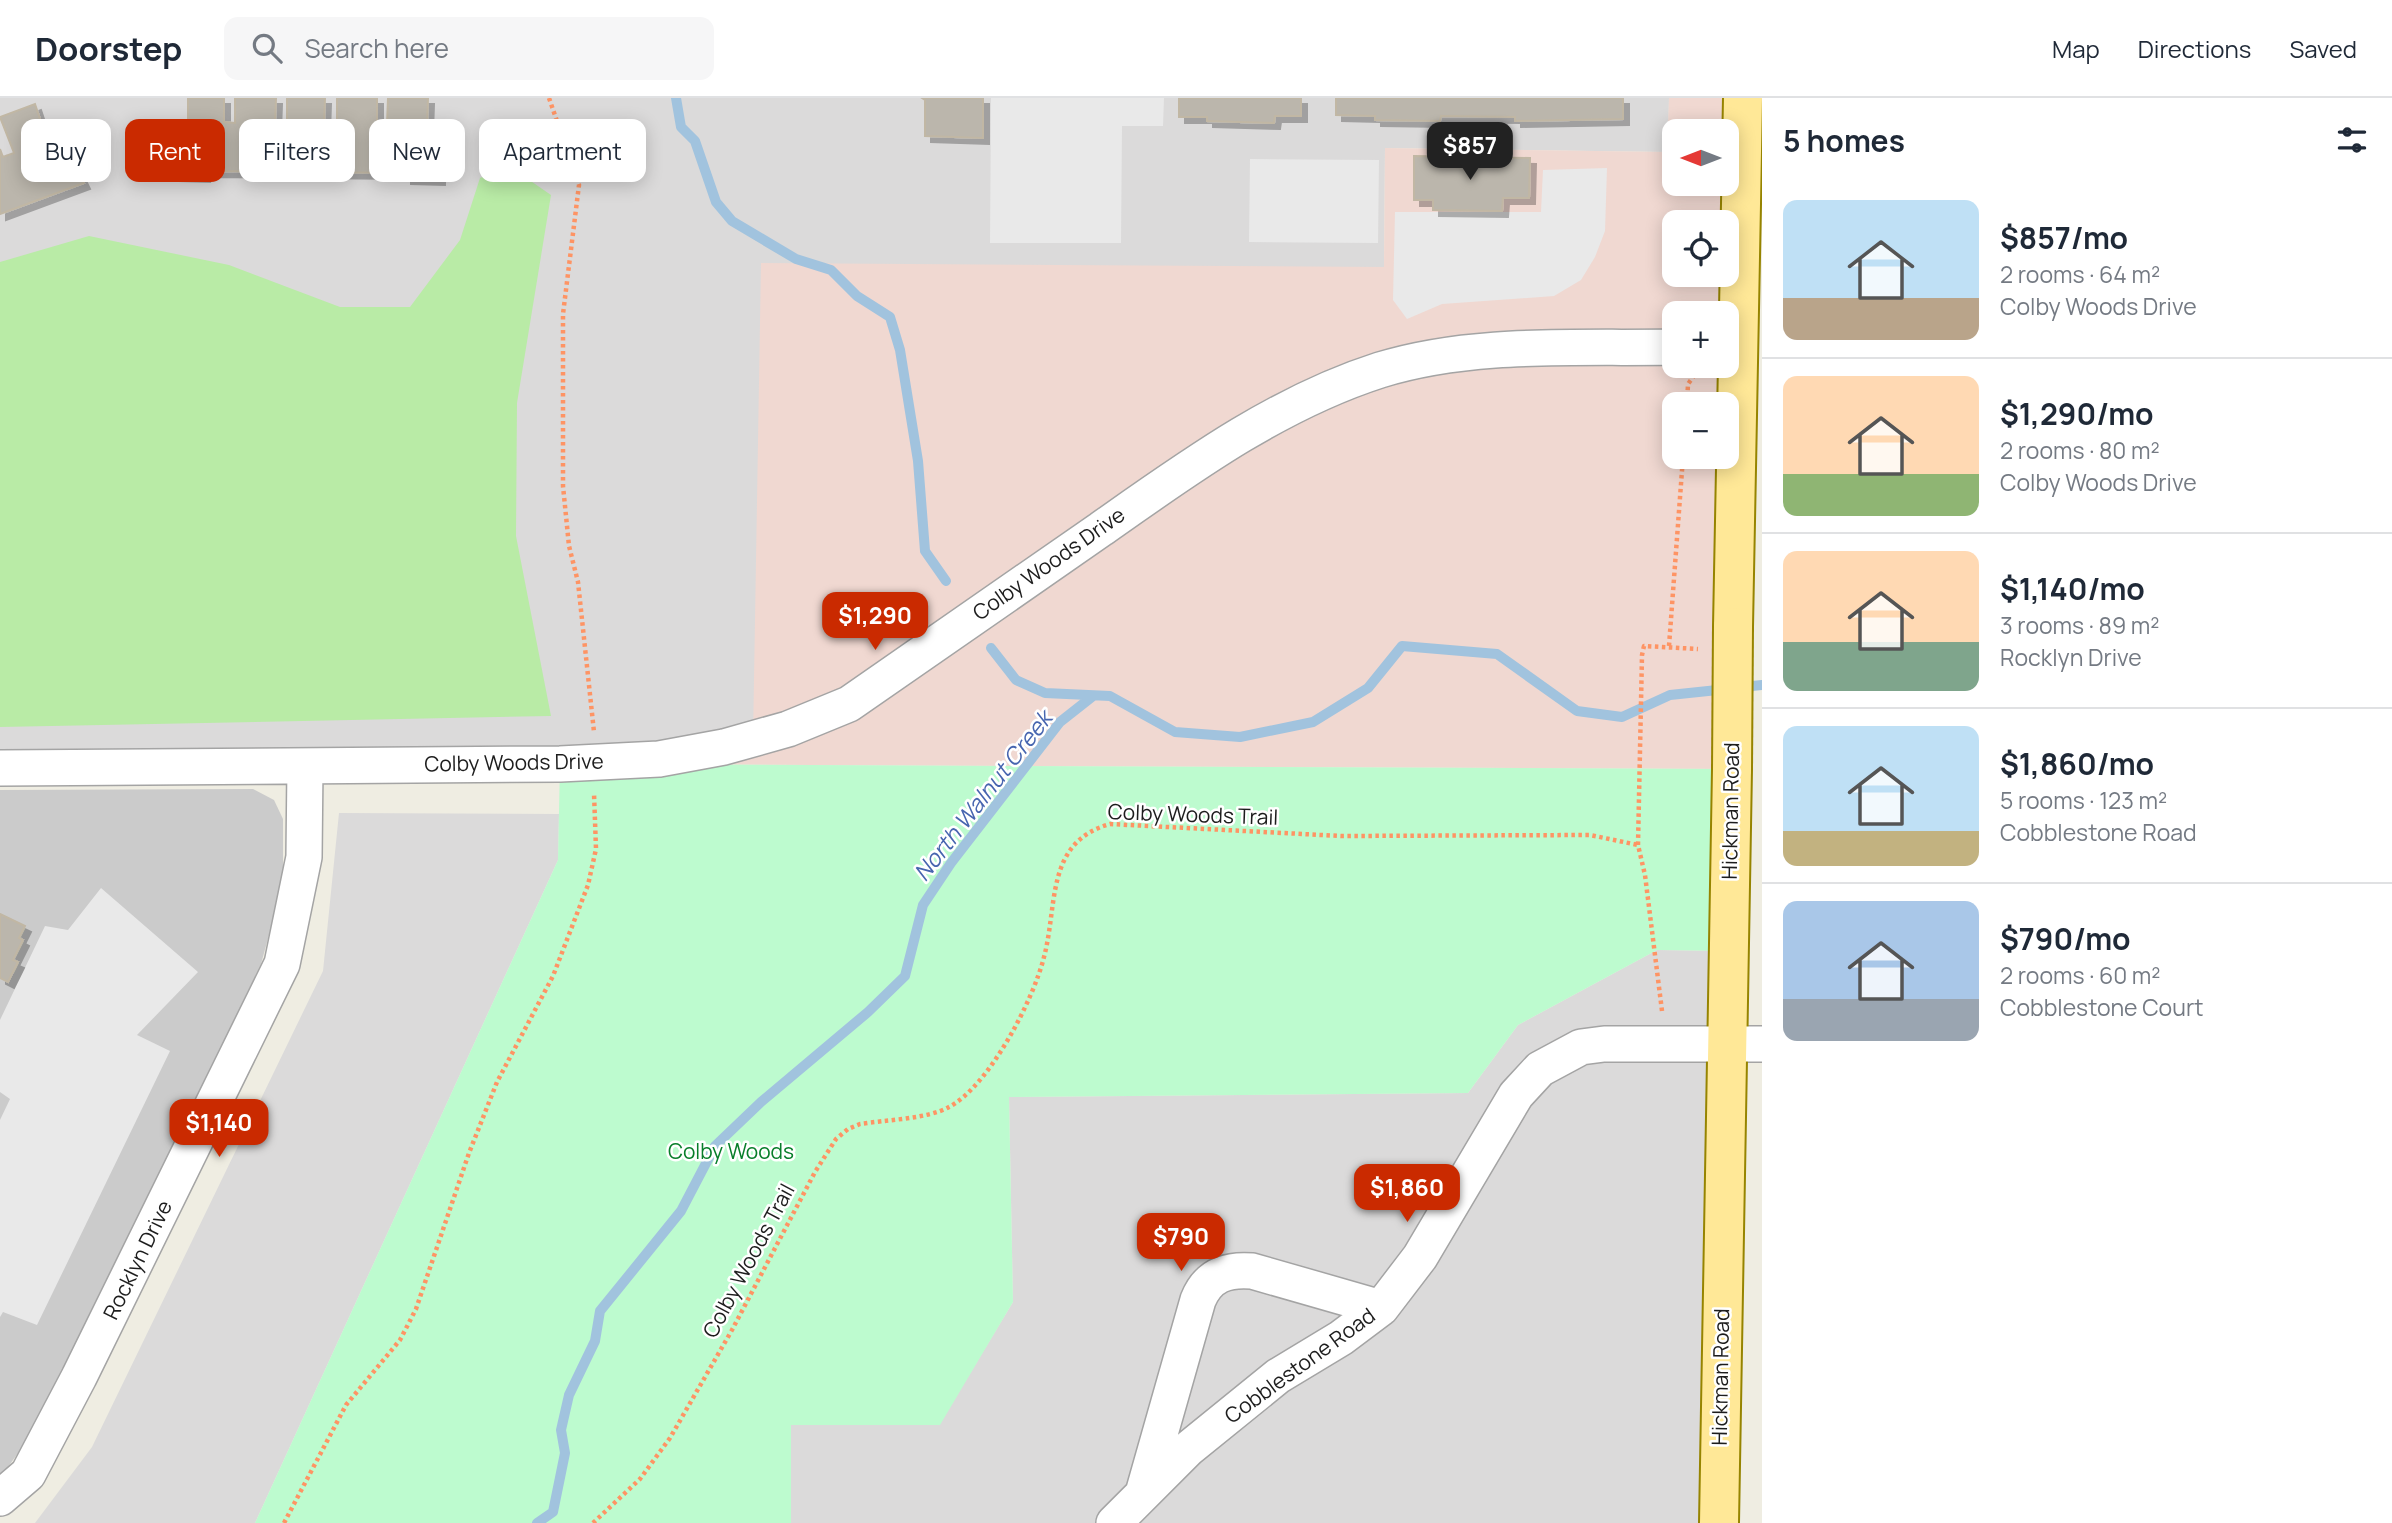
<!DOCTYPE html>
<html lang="en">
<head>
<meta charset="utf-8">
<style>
	body { margin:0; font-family:Manrope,sans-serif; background:#f6f6f7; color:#1f2937; height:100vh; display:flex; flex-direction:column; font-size:26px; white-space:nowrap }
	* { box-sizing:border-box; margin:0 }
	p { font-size:23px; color:#747a83 }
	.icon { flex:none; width:38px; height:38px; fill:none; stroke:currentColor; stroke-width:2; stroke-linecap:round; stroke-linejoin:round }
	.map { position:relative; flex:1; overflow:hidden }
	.panel { display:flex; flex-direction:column; background:#fff; width:630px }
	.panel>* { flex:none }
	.banner { position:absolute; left:21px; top:21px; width:665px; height:63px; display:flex; gap:14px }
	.needle { width:46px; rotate:270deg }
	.buttons { position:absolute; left:1662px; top:21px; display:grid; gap:14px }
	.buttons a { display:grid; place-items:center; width:77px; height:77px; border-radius:14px; background:#fff; box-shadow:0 4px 18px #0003; font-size:35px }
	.price { position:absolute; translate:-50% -60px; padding:0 16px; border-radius:14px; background:#ca2a00; color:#fff; font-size:23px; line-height:46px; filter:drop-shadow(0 2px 4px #0008) }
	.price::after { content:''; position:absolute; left:50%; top:42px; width:21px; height:16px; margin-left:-10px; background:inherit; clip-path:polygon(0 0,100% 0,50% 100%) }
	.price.active { background:#222; color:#fff }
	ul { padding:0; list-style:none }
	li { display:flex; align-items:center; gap:21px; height:175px; padding:0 21px }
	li+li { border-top:2px solid #e0e1e3 }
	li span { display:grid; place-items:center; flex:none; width:196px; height:140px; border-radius:14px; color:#555 }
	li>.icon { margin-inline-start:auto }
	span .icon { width:84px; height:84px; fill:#fffc; stroke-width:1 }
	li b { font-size:30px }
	h2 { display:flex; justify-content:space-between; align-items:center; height:84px; padding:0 21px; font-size:30px }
	.chip { padding:0 24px; border-radius:14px; background:#fff; box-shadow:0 4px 18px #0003; font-size:24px; line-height:63px }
	.chip.active { background:#ca2a00; color:#fff }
	header { display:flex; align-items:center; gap:42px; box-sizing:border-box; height:98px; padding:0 35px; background:#fff; border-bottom:2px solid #e0e1e3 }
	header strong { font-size:33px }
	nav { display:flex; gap:38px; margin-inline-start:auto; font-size:24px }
	.search { width:490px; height:63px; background:#f6f6f7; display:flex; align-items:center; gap:18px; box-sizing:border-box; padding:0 24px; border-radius:14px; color:#747a83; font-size:26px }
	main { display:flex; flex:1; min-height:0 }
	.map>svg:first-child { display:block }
</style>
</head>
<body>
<header>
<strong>Doorstep</strong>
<div class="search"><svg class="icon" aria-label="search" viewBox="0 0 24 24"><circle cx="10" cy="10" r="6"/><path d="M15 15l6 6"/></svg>Search here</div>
<nav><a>Map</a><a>Directions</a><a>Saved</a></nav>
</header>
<main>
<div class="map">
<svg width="1762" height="1425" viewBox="0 0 1762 1425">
	<defs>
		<filter id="shadow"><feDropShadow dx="6" dy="6" stdDeviation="0" flood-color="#0004"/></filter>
	</defs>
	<rect width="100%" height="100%" fill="#efede2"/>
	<path fill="#dbdada" d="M0 0H1669L1668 54 1385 50 1384 169 753 641 724 649 0 670Z
		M339 715 559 716 558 762 255 1425H35L92 1349 323 873Z
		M1657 852 1729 853 1719 1425H791V1327H939L1013 1204 1009 999 1468 995 1518 927Z"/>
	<path fill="#f0d8d1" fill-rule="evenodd" d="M1669 0H1743L1732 671 560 666 753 641 761 165 1384 169 1385 50 1667 54ZM1675 33H1727V86H1675ZM1675 124H1727V177H1675ZM1675 215H1727V268H1675ZM1675 306H1727V359H1675Z"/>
	<path fill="#cbcbcb" d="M253 691 274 702 283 721V772L278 804 261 866 42 1322 0 1380V692Z"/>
	<path fill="#b9eba6" d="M509 68 551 97 517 305 516 438 551 618 0 629V164L89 138 229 167 340 209H410L460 142 480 80Z"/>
	<path fill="#bdfbcf" d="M560 666 1732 671 1729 853 1657 852 1518 927 1468 995 1009 999 1013 1204 940 1327H791V1425H255L558 762Z"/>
	<path fill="#e9e9e9" d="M991 0H1164L1163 28H1122L1121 145H990Z
		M1250 61 1379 62 1378 145 1249 144Z
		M1607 70 1605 133 1595 159 1581 182 1554 198 1442 206 1407 221 1393 202 1395 114H1541L1543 72Z
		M101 790 198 874 137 937 170 953 37 1227 3 1214 0 1219V1022L10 1001 0 994V922L45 828 68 832Z"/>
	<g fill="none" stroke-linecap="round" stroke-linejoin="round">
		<path stroke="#a1c3de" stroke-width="10" d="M676 0 681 29 695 43 716 104 732 123 796 161 831 172 857 198 890 219 900 252 918 363 925 453 946 483
			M991 550 1016 582 1045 595 1110 598 1175 634 1240 639 1313 624 1368 590 1402 548 1497 556 1577 613 1622 619 1670 597 1727 591
			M1742 589 1762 587
			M537 1425 553 1414 565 1355 561 1332 569 1297 595 1243 600 1213 681 1113 715 1048 761 1004 868 914 905 878 923 807 951 765 1060 624 1093 598"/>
	</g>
	<path fill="#bbb6ac" stroke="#c1b7a4" stroke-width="2" filter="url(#shadow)" d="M188 0H224V24L235 25V0H276L275 26H287V0H325L324 28 337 26V0H377V26H387L388 0H428L427 28 440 26 439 81 405 80V75L203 73 204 78 173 77 174 25H188Z
		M922 0H983V40L925 38V2Z
		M1179 0H1301V18H1275L1274 25 1207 23V19H1179Z
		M1336 0H1623V21L1515 23V19L1441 18 1440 23 1375 22V18L1336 17Z
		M35 6 47 42 61 38 84 85 0 116V51L3 59 14 55 0 19Z
		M1414 58 1530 60 1529 100H1503L1502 113 1433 112V102H1414Z
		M0 816 25 828 19 840 23 842 13 862 18 864 8 884 0 880Z"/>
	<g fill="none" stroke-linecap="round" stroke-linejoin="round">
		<g stroke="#a4a4a4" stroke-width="38">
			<path id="street" d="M0 670 560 666 659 661 724 649 788 631 849 606C933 547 1017 489 1101 431 1189 369 1277 305 1380 272 1474 243 1578 251 1675 249
				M1144 1392 1198 1202C1208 1177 1227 1171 1252 1173L1381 1210
				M0 1400 28 1376 79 1279 282 866 304 759 305 668
				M1114 1425 1188 1351 1278 1278 1341 1240 1381 1210 1420 1159 1516 997 1540 971 1581 949 1604 946H1762"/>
		</g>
		<g stroke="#968400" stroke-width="42">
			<path id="primary" d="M1733 529 1743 0
				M1719 1425 1732 671"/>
		</g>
		<path stroke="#fe9464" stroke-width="4.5" stroke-dasharray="3.5 3.5" stroke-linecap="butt" d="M549 0 579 87 563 216V388L569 448 578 484 594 634
			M1687 306 1688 286 1696 275
			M1669 548 1683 359
			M1662 913 1645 777 1638 747 1642 557 1644 548 1698 551
			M284 1425 346 1307 400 1242 416 1211 469 1055 497 984 553 878 588 787 596 751 594 695
			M593 1425 640 1381 670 1340 732 1232 815 1074 836 1041 848 1031 860 1026C884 1022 928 1021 949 1009 989 988 1033 903 1044 859 1058 807 1045 744 1110 726L1341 738 1590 737 1638 747"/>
		<use href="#street" stroke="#fff" stroke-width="35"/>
		<use href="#primary" stroke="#ffe897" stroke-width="38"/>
		<g stroke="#968400" stroke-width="42" stroke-linecap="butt">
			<path id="primary-bridge" d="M1732 671 1733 529"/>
		</g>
		<use href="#primary-bridge" stroke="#ffe897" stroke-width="38"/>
	</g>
	<g text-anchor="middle" stroke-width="5" stroke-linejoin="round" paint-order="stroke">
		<g font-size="21" fill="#1d1d1d" stroke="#fff">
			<text transform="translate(1049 466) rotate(-35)" y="7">Colby Woods Drive</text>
			<text transform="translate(514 665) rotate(-1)" y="7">Colby Woods Drive</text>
			<text transform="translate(1731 713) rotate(-89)" y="7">Hickman Road</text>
			<text transform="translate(1193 717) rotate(2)" y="7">Colby Woods Trail</text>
			<text transform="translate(138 1162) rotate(-64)" y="7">Rocklyn Drive</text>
			<text transform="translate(749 1163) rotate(-62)" y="7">Colby Woods Trail</text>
			<text transform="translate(1300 1268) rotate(-36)" y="7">Cobblestone Road</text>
			<text transform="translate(1721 1279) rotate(-89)" y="7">Hickman Road</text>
		</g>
		<g font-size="21" fill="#087e2a" stroke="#fff">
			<text x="731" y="1061">Colby Woods</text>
		</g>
		<g font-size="23" font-style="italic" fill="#4765af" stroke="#fff">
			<text transform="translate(983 698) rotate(-52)" y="8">North Walnut Creek</text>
		</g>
	</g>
</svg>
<div class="buttons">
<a><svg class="needle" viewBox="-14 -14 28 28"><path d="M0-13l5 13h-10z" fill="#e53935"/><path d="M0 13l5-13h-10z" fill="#747a83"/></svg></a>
<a><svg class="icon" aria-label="locate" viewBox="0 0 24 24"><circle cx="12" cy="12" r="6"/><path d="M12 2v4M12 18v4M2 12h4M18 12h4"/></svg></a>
<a>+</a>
<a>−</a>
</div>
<b class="price active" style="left:1470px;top:84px">$857</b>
<b class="price" style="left:875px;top:554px">$1,290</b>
<b class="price" style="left:219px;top:1061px">$1,140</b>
<b class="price" style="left:1407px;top:1126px">$1,860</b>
<b class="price" style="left:1181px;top:1175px">$790</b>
<div class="banner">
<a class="chip">Buy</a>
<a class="chip active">Rent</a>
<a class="chip">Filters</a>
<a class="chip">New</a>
<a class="chip">Apartment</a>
</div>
</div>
<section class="panel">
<h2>5 homes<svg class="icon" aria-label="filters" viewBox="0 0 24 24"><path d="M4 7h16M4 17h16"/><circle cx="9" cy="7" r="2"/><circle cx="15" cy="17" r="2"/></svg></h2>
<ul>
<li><span style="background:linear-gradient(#bfe0f5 70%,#b9a48a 0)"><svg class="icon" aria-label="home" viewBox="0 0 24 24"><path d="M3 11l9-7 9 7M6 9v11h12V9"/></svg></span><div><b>$857/mo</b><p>2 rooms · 64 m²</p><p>Colby Woods Drive</p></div></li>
<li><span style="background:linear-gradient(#ffd9b3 70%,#8fb573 0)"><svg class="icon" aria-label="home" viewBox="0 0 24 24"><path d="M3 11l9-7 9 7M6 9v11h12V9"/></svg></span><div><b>$1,290/mo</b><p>2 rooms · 80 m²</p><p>Colby Woods Drive</p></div></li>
<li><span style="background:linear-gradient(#ffd9b3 65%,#7fa58c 0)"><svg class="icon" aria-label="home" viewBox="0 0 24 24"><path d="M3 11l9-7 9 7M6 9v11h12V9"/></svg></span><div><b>$1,140/mo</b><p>3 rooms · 89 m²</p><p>Rocklyn Drive</p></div></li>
<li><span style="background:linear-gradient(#bfe0f5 75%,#c2b280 0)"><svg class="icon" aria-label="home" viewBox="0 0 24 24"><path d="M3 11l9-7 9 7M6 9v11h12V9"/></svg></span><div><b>$1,860/mo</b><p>5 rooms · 123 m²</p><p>Cobblestone Road</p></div></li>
<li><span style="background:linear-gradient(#a9c7e8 70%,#9aa5b1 0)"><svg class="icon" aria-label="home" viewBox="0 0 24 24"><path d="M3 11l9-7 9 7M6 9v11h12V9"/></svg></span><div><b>$790/mo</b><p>2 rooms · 60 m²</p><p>Cobblestone Court</p></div></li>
</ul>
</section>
</main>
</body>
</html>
